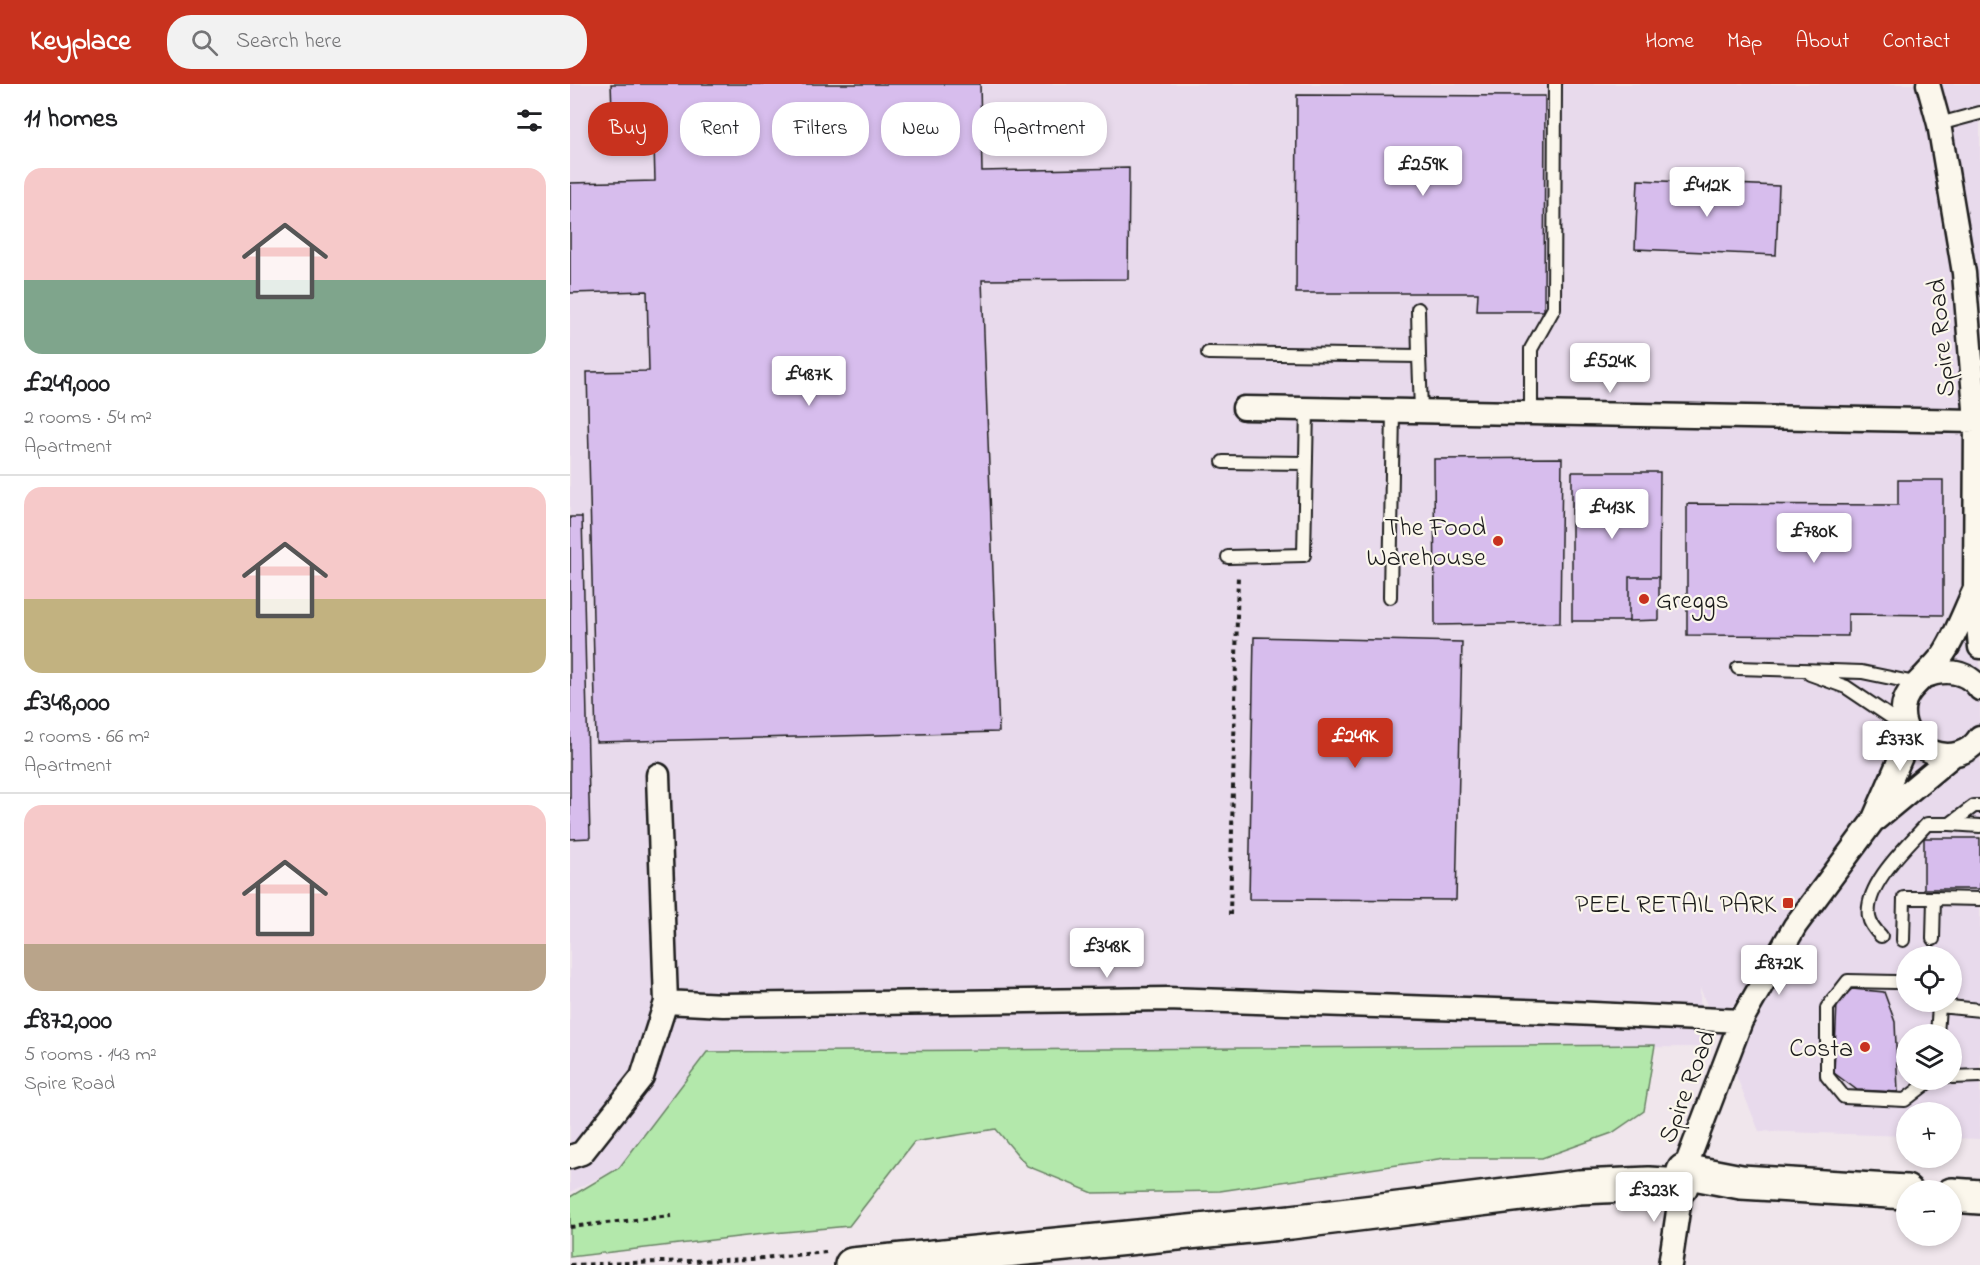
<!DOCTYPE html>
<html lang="en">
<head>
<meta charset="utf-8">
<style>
	body { margin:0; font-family:"Indie Flower",sans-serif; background:#f2f2f2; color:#202124; height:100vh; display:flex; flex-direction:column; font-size:22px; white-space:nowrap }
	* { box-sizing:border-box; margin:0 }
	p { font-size:20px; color:#757577 }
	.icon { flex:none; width:33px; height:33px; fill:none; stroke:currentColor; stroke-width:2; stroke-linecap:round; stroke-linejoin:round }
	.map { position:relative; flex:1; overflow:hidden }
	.sheet { display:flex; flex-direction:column; background:#fff; width:570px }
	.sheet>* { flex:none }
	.guide { position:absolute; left:18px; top:18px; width:570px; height:54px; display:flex; gap:12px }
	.controls { position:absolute; left:1326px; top:862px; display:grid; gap:12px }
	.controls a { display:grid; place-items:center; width:66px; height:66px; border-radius:50%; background:#fff; box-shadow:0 3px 9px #0003; font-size:30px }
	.price { position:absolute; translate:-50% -51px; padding:0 14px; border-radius:6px; background:#fff; color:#222; font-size:20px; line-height:39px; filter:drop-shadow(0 2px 3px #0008) }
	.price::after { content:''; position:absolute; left:50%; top:36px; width:18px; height:14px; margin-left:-9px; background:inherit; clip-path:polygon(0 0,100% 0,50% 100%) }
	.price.selected { background:#c8321e; color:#fff }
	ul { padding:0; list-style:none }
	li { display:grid; align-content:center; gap:12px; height:318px; padding:0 24px }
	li+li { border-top:2px solid #e0e0e0 }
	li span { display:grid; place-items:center; height:186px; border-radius:18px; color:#555 }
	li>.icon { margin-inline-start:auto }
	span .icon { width:108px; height:108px; fill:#fffc; stroke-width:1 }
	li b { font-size:26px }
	h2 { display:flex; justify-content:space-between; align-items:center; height:72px; padding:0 24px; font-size:26px }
	.chip { padding:0 21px; border-radius:24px; background:#fff; box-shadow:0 3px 9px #0003; font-size:21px; line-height:54px }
	.chip.selected { background:#c8321e; color:#fff }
	header { display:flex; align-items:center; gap:36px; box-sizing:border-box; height:84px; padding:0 30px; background:#c8321e; color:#fff }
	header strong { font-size:28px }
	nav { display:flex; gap:33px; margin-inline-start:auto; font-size:21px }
	.search { width:420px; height:54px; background:#f2f2f2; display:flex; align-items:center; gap:15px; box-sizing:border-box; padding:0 21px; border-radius:24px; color:#757577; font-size:22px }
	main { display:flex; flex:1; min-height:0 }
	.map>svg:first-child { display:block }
</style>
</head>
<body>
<header>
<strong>Keyplace</strong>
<div class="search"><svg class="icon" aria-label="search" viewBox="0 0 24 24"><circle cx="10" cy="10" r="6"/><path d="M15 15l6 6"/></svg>Search here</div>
<nav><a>Home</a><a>Map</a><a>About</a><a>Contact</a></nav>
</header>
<main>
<section class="sheet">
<h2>11 homes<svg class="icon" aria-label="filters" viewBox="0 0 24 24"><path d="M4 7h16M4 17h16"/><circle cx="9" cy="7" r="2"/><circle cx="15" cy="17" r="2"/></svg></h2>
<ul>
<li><span style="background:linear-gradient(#f6c9c9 60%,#7fa58c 0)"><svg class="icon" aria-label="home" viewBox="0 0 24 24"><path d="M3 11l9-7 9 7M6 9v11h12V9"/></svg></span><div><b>£249,000</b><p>2 rooms · 54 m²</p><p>Apartment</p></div></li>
<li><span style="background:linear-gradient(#f6c9c9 60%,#c2b280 0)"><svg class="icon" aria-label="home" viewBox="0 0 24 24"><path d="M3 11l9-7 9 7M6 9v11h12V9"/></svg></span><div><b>£348,000</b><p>2 rooms · 66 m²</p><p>Apartment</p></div></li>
<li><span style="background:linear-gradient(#f6c9c9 75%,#b9a48a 0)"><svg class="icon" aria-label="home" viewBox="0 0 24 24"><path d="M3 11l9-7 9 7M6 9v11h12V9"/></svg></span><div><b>£872,000</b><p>5 rooms · 143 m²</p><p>Spire Road</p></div></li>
</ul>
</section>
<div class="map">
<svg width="1410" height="1181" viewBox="0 0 1410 1181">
	<rect width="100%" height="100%" fill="#f0e6ec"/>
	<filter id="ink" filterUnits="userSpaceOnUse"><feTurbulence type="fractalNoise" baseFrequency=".0167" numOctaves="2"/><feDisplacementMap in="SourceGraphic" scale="12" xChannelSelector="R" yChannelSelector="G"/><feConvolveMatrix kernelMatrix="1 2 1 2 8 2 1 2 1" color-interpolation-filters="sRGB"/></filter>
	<g filter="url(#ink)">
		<path fill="#e8daec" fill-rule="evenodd" d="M0 0H1410V1055L1382 1054V1029H1336V1052L1189 1047 1130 904 1131 963 137 968 49 1084 0 1108ZM1336 873H1382V918H1336ZM1336 951H1382V996H1336Z"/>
		<path fill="#b3e8ab" stroke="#688264" stroke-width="1.5" d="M1085 961 1074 1027 1042 1049 972 1074H875L650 1107 523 1109 457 1082 426 1045 344 1058 279 1142 193 1150 0 1173V1113L49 1084 137 968Z"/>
		<path fill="#d7bded" stroke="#1c1c1c" stroke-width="1.5" d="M41 0H410L412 87 559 84 558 195 412 196 429 648 26 658 17 288 79 287 77 207 0 209V99L85 97 83 24 42 25Z
			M727 11 975 12 974 227H907L908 209H726Z
			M1068 96 1209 102 1206 171 1065 165Z
			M992 374 990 539 865 541 864 375Z
			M1002 388H1090L1089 493H1059V537H1002Z
			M1328 396H1373V531L1278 530V552L1117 551V420L1328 421Z
			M0 433H12L20 754 0 755Z
			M1059 493H1089V536L1059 537Z
			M684 553 892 558 886 816 679 815Z
			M1354 754H1410V805H1354Z
			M1282 905 1314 908 1325 938 1328 1008 1287 1006 1264 989 1267 918Z"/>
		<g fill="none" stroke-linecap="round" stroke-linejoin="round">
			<g stroke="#1c1c1c" stroke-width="16">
				<path id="service" d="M1369 40 1410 29
					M848 225 849 272
					M638 269 849 272 851 326
					M961 328V265L984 224 985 0
					M653 378 736 379
					M658 473 734 471 737 325
					M820 513 823 325
					M1168 584 1292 588 1345 599
					M1240 590 1276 603 1334 642
					M1380 740 1410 742
					M1311 852C1306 847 1300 840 1299 833 1294 801 1337 762 1357 740H1380L1404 722H1410
					M1363 855 1364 814 1410 815
					M1333 856 1334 814H1364
					M1325 898 1278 897 1257 924V992L1274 1013 1335 1016 1361 996
					M1360 918 1369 922 1410 926
					M1367 951 1369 922
					M1382 993 1410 992"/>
			</g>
			<g stroke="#1c1c1c" stroke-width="27">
				<path id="minor" d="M1358 0 1369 40 1394 189 1406 337 1405 506 1410 563
					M674 324 1406 337
					M1404 507C1395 526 1387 548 1376 566 1371 575 1362 583 1355 591 1346 601 1334 609 1333 625 1330 666 1387 689 1410 653
					M1353 593C1373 585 1396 585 1410 605
					M88 691 96 918
					M1306 735 1383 671
					M0 1073 12 1069 72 993 96 918 153 921 597 915 982 928 1171 937
					M1100 1181 1114 1087 1171 937 1225 842 1303 737 1340 652"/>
			</g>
			<g stroke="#1c1c1c" stroke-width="38">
				<path id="trunk" d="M1114 1087 1171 1098 1336 1108
					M1382 1111 1410 1113
					M282 1181 721 1138 1009 1103 1079 1100 1111 1102"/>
			</g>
			<path stroke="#1c1c1c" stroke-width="4" stroke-dasharray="4.5 4.5" stroke-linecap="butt" d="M660 831 668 490
				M0 1143 101 1132
				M0 1181 182 1175 257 1168"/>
			<use href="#service" stroke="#fbf7ec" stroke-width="12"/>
			<use href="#minor" stroke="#fbf7ec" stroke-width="22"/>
			<use href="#trunk" stroke="#fbf7ec" stroke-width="33"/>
		</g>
	</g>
	<g fill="#c8321e" stroke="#fbf7ec" stroke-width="2">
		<circle cx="928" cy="457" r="6"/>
		<circle cx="1074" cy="515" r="6"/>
		<rect x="1212" y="813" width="12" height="12" rx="3"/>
		<circle cx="1295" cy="963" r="6"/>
	</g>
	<g text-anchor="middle" stroke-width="4.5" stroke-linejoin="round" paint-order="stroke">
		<g font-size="26" fill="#1c1c1c" stroke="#fbf7ec">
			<text transform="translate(1370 254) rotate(-95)" y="9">Spire Road</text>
			<text transform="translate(1116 1002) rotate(-69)" y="9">Spire Road</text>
		</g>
		<g font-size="26" fill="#1c1c1c" stroke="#fbf7ec" text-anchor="end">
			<text x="916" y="451">The Food<tspan x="916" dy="30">Warehouse</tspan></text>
			<text x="1086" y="524" text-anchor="start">Greggs</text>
			<text x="1206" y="828">PEEL RETAIL PARK</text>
			<text x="1283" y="972">Costa</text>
		</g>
	</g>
</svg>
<div class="controls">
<a><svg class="icon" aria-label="locate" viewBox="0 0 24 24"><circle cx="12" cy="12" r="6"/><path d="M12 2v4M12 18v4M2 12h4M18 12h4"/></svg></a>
<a><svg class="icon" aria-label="layers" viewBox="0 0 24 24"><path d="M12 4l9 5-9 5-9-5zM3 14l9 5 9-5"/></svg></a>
<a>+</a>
<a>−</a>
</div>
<b class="price" style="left:853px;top:113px">£259K</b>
<b class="price" style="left:1137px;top:134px">£412K</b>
<b class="price" style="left:1040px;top:310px">£524K</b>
<b class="price" style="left:239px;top:323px">£487K</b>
<b class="price" style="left:1042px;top:456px">£413K</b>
<b class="price" style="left:1244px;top:480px">£780K</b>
<b class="price selected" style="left:785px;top:685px">£249K</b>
<b class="price" style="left:1330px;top:688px">£373K</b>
<b class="price" style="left:537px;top:895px">£348K</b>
<b class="price" style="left:1209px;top:912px">£872K</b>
<b class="price" style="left:1084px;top:1139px">£323K</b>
<div class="guide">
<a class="chip selected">Buy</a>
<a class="chip">Rent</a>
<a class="chip">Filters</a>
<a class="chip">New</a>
<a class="chip">Apartment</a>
</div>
</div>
</main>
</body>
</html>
